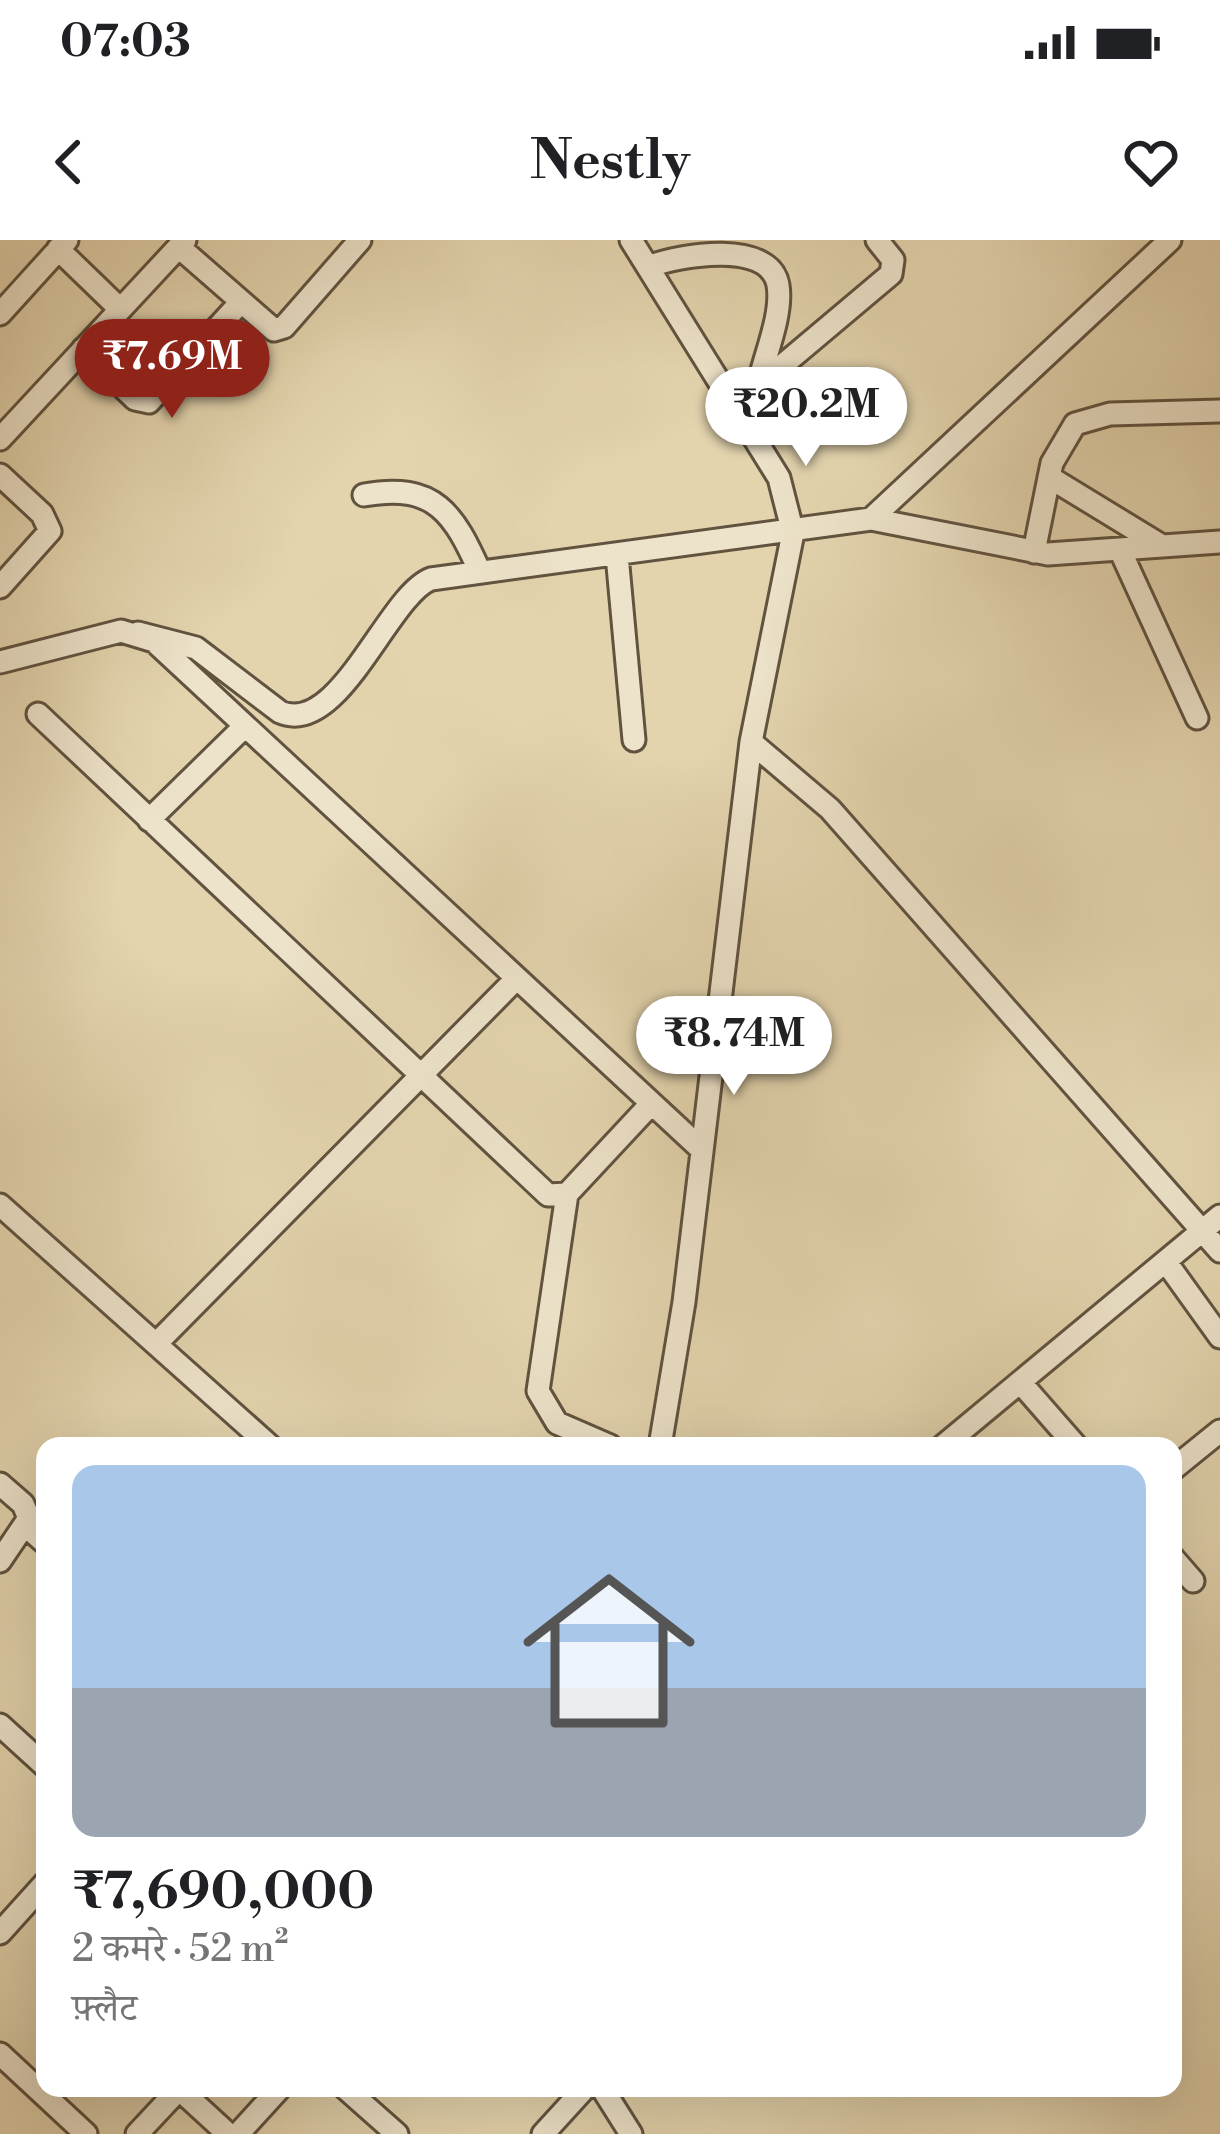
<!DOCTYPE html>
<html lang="hi">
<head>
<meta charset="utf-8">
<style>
	body { margin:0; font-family:"Libre Bodoni","Noto Serif Devanagari",serif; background:#f6f6f6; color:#202124; height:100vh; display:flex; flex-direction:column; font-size:45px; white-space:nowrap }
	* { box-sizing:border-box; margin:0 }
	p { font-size:39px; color:#757577 }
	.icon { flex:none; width:66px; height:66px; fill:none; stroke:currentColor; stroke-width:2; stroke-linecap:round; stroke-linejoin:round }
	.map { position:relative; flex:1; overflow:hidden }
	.details { position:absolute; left:36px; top:1197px; width:1146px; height:660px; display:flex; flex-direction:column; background:#fff; border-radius:24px; box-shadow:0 12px 48px #0002 }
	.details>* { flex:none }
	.price { position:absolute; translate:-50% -102px; padding:0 27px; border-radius:42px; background:#fff; color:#222; font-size:39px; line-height:78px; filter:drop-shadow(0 3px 6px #0008) }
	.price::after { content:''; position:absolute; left:50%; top:72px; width:36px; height:27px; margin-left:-18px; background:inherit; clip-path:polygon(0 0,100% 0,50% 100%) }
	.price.active { background:#8f2418; color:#fff }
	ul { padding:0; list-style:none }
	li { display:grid; align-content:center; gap:24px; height:636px; padding:0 36px }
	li+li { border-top:3px solid #e0e0e0 }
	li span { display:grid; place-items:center; height:372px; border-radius:24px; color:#555 }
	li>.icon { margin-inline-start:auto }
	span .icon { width:216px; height:216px; fill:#fffc; stroke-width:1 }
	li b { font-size:51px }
	.status { display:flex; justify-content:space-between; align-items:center; height:84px; padding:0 60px; background:#fff; direction:ltr }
	.status svg { height:33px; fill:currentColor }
	header { display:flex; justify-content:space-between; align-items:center; height:156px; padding:0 36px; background:#fff; font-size:54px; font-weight:700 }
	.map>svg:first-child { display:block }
</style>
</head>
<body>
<div class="status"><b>07:03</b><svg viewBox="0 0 49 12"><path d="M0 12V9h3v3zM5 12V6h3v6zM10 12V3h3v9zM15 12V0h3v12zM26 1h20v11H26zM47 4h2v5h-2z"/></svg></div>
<header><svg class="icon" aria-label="back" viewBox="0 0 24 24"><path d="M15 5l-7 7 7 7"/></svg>Nestly<svg class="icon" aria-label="heart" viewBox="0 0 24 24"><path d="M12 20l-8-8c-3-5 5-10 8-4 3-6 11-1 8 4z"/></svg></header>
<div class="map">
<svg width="1220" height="1894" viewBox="0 0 1220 1894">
	<rect width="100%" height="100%" fill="#e3d4ae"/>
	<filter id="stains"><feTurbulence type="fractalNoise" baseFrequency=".00167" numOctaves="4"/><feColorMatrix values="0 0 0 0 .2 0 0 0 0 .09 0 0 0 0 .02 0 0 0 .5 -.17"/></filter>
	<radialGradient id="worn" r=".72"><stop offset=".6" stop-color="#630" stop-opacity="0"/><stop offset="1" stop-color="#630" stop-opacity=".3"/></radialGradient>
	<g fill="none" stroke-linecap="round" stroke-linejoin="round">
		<g stroke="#615340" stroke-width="27">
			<path id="minor" d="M631 0 779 238 793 293 751 502 684 1062 660 1206
				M179 7 274 90 284 87 360 0
				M58 9 120 69
				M648 27C681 14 770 0 778 45 783 75 764 117 758 146
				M0 74 67 0
				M83 109 135 159 149 162 240 63
				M758 146 891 34 893 20 877 0
				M0 199 185 0
				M0 235 42 274 50 291 0 347
				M1049 237 1162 306
				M364 255C435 242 454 274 480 332
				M871 279 1170 0
				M1120 310 1197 478
				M1034 312 1052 223 1075 184 1110 174 1220 171
				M617 315 634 500
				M138 393 196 408 280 472C339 498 388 355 431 339L871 279 1048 314 1220 302
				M0 422 121 391 154 401 700 908
				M38 474 548 955 567 954 650 865
				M751 502 830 569 1220 1011
				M149 580 245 486
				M567 954 538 1151 557 1183 610 1206
				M0 965 270 1206
				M1166 1022 1220 1097
				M156 1104 514 741
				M1020 1142 1076 1206
				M943 1206 1220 976
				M1173 1229 1220 1191
				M0 1244 23 1264 29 1278 0 1321
				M27 1287 45 1303
				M1173 1318 1193 1341
				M0 1485 45 1526
				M0 1693 45 1643
				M0 1814 86 1894
				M345 1848 397 1894
				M602 1848 631 1894
				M179 1849 228 1894
				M137 1894 180 1848
				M238 1894 280 1848
				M543 1894 585 1848"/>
		</g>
		<use href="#minor" stroke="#ede3ca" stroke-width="21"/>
	</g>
	<rect width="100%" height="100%" filter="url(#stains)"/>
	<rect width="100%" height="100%" fill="url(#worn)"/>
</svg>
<b class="price active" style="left:172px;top:181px">₹7.69M</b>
<b class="price" style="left:806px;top:229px">₹20.2M</b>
<b class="price" style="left:734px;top:858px">₹8.74M</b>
<section class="details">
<ul>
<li><span style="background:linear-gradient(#a9c7e8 60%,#9aa5b1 0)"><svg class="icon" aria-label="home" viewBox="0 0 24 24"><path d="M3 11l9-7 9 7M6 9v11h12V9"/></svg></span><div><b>₹7,690,000</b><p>2 कमरे · 52 m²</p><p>फ़्लैट</p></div></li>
</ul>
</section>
</div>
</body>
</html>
